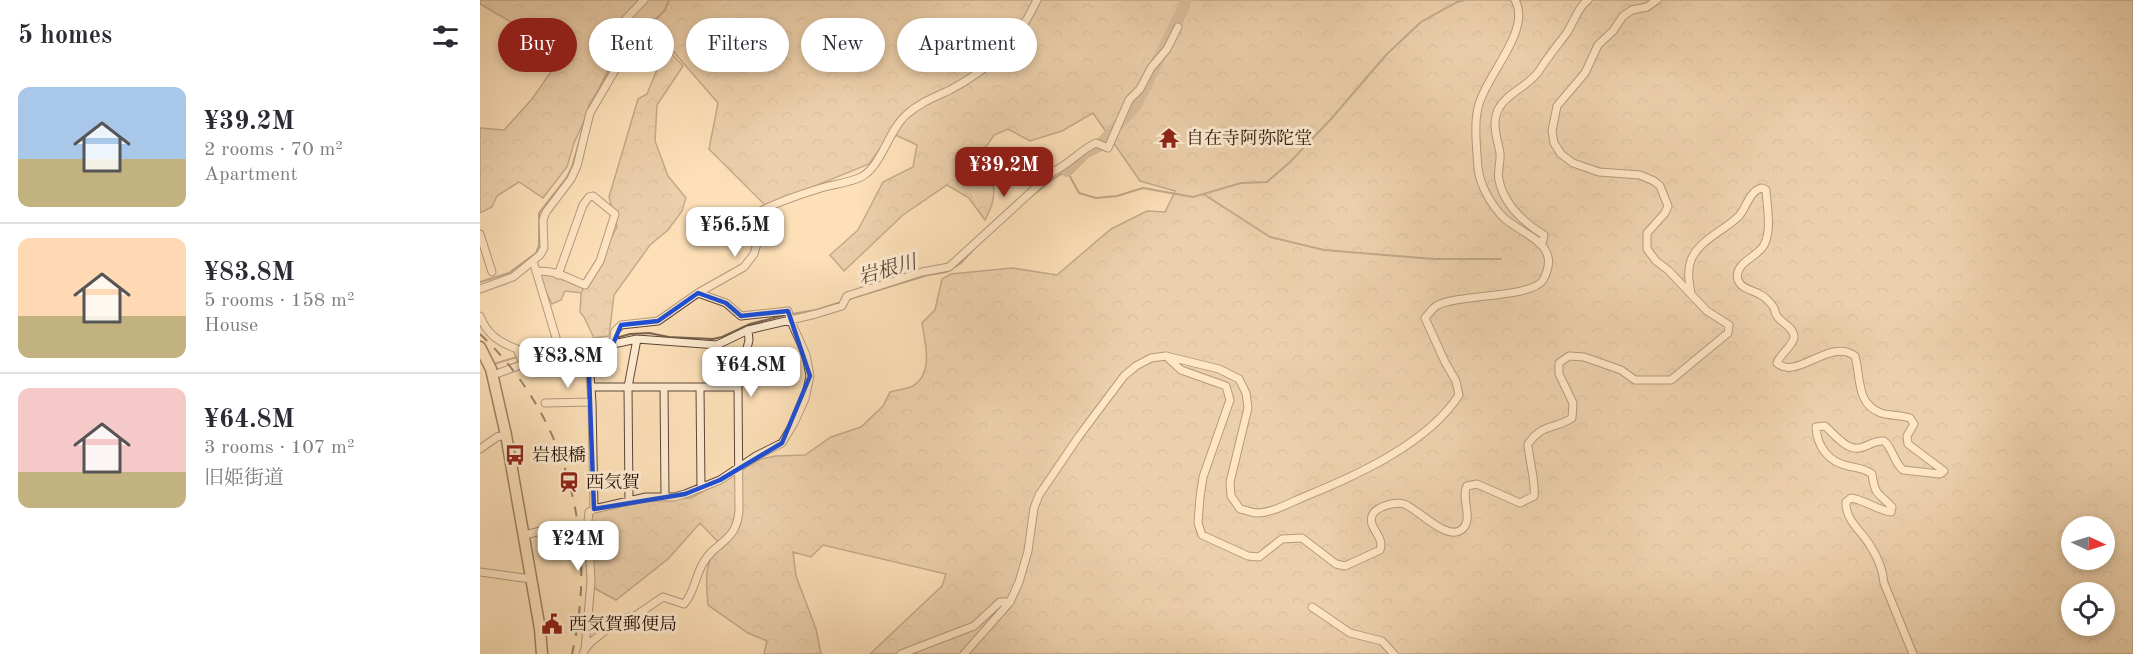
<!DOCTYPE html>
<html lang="en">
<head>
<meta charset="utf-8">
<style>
	body { margin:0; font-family:"Old Standard TT","Noto Serif JP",serif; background:#f2f2f3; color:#2b2b33; height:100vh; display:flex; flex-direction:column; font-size:22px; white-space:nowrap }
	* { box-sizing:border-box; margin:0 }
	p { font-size:20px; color:#7c7c81 }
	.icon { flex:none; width:33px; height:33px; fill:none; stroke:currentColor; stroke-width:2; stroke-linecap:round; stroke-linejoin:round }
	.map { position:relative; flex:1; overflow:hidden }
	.details { display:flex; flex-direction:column; background:#fff; width:480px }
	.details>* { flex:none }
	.banner { position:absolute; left:18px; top:18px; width:570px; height:54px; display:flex; gap:12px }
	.needle { width:39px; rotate:94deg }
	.buttons { position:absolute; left:1581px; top:516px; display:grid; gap:12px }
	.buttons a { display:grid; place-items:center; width:54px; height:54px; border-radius:50%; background:#fff; box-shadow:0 3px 9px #0003; font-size:30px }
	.price { position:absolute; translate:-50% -51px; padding:0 14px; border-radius:12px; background:#fff; color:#222; font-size:20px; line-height:39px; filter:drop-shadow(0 2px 3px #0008) }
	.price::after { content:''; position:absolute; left:50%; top:36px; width:18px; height:14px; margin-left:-9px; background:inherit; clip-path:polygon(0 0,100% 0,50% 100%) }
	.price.active { background:#8f2418; color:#fff }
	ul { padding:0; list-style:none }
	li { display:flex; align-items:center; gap:18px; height:150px; padding:0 18px }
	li+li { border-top:2px solid #e1e1e2 }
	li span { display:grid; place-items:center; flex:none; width:168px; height:120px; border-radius:12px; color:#555 }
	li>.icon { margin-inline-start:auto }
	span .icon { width:72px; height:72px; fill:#fffc; stroke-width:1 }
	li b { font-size:26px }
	h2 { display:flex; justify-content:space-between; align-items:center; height:72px; padding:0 18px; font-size:26px }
	.chip { padding:0 21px; border-radius:27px; background:#fff; box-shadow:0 3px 9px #0003; font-size:21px; line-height:54px }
	.chip.active { background:#8f2418; color:#fff }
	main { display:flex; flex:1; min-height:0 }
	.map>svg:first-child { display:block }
</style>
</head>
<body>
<main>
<section class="details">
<h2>5 homes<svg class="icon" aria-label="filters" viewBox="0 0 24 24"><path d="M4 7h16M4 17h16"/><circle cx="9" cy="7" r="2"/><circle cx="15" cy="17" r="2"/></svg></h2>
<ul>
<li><span style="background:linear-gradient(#a9c7e8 60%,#c2b280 0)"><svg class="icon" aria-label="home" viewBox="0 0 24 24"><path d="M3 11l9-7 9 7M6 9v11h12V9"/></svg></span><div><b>¥39.2M</b><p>2 rooms · 70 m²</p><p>Apartment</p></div></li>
<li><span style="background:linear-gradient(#ffd9b3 65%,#c2b280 0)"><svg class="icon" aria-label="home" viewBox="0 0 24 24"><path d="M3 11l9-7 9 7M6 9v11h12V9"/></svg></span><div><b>¥83.8M</b><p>5 rooms · 158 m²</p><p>House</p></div></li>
<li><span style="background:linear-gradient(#f6c9c9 70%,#c2b280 0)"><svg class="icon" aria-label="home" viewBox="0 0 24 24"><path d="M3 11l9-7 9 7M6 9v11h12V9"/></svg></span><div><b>¥64.8M</b><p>3 rooms · 107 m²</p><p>旧姫街道</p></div></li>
</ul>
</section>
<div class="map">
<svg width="1653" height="654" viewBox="0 0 1653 654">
	<defs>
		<pattern id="forest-crowns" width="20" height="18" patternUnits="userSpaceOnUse" patternTransform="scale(1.5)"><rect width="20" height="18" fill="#d8bd9b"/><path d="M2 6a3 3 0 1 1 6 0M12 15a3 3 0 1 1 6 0" fill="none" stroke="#b9a284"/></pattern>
		<pattern id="park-tufts" width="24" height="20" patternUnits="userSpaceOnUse" patternTransform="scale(1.5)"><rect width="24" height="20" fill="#d8bd9b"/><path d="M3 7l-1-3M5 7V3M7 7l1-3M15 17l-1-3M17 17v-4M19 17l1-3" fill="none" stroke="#b9a284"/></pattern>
	</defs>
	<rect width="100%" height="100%" fill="#fde0b8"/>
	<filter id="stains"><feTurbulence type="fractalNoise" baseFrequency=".00333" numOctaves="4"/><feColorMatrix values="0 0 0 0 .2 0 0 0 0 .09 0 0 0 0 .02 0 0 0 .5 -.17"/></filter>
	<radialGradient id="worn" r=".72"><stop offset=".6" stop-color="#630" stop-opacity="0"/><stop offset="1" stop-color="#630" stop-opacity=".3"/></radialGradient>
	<path fill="url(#forest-crowns)" stroke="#7f6854" stroke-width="1.5" fill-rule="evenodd" d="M0 0H1653V654H390L462 586 466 574 343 545 331 557 313 552 316 576 336 629 341 654H284L287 641 268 633 228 605C226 581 223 564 240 544L220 523 188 559 136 600 110 586 111 516 115 511 157 499 211 498 281 459 296 456 325 455 351 437 381 427 403 406 410 392C417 390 427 389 433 386 454 373 445 343 442 323L455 310 462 279 471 274 532 268 577 275 631 229 667 211 685 212 695 191 660 181 613 113 582 131 550 141 528 129 514 135 501 154C513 182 521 191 505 220L489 198 467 185 423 215 364 271 350 255 378 230 403 182 433 167 437 145 411 133 389 164 286 206 229 149 238 103 186 43 177 26 158 24 131 63 94 143 87 167 63 198 39 182 17 196 12 207 0 213V128L24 130 52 99 84 53 0 4ZM1592 526H1624V560H1592ZM1592 592H1624V626H1592Z
		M186 48 203 66 177 105 175 141 188 176 206 198 202 211 188 230 170 245 134 295 129 336 114 338 104 317 100 312 101 293 137 227 129 197 158 99 167 94Z"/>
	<path fill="url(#park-tufts)" stroke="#7f6854" stroke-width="1.5" d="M56 272 67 273 105 285 101 293 85 291 81 300 72 304Z"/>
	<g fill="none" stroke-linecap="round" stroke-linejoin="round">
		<path stroke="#7b6450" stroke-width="2" d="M134 64 147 24 152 20 176 19 185 10 189 0
			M725 195 790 237 844 250 954 259H1021
			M549 198C562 189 572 177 587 171L599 193 616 198 637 196 663 188 713 197 761 183 787 182 809 163 851 119 906 55 941 22 977 2 985 0
			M0 282 29 273 56 253 59 245V213L87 177 92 167 109 106 131 69
			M366 300 448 275 467 272 481 263 494 249
			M311 314 336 310 361 302
			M136 338 150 334 169 333 189 337 233 339 242 337 270 324 305 315
			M43 355 89 342H118L131 339
			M14 364 37 357"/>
		<path stroke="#b49a7e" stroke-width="12" d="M587 171 605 153 619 146 656 105 703 9 705 0"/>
		<g stroke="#5c4637" stroke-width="9">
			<path id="minor" d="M0 234 12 272
				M1062 244 1064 235C1043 222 1024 205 1019 180 1017 171 1021 162 1020 153 1017 137 1011 123 1019 108 1028 92 1048 87 1059 71 1067 58 1077 46 1086 34 1094 23 1097 8 1108 0
				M53 261 80 351
				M56 272C71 268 90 279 105 285L120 261 135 214 113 196 109 197 103 205 78 275
				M0 289 33 277 60 255 64 248 63 220 66 212 91 179 97 166 110 113 134 72 129 58 135 35 140 25 164 0
				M1211 293C1209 282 1207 271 1211 260 1220 239 1244 231 1259 216 1266 208 1270 190 1282 188L1286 190C1287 207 1292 230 1284 245 1278 257 1253 263 1258 280 1261 289 1273 290 1281 295 1285 297 1291 303 1294 308 1295 310 1295 314 1297 316 1301 323 1314 327 1314 337 1313 346 1300 354 1297 363 1317 381 1350 337 1375 356 1381 378 1376 404 1401 413 1410 416 1421 415 1430 418L1434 424 1427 436 1428 444 1464 471 1460 474 1423 470C1413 461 1413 448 1404 441 1393 440 1388 447 1379 448 1366 450 1354 434 1345 426L1336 427C1337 447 1349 462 1368 466 1377 468 1384 468 1392 474 1395 496 1398 492 1412 507L1411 512C1397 510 1385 500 1371 498L1366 502C1365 521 1383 532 1391 547 1398 558 1403 571 1404 583L1433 654
				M0 316C7 335 19 342 37 349L43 363
				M133 344 135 331 141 325 178 321 218 293 264 267 274 254 277 243 276 221 281 211C299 201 322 194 341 188 354 184 369 183 381 177 402 166 408 131 426 115 439 103 455 97 470 90 511 68 537 43 557 0
				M686 356 701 370 746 386 750 400 723 477 720 497 718 523 722 535 768 556 779 557 802 539 822 538 856 564 865 566 900 550C905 536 888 529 892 516 893 511 898 509 902 507 909 504 917 502 924 504 937 508 966 541 981 530 995 520 980 498 987 486L997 484 1040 503 1054 496C1056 482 1049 461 1048 444 1064 422 1074 430 1092 418L1093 403 1079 374V363L1089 356 1104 357 1141 370 1155 380H1191L1248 333 1249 325 1227 311 1188 270 1176 261 1167 249V233L1185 213 1188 206 1180 186 1174 181 1160 175 1119 172 1093 163 1081 154 1074 143 1072 131 1077 106 1105 73 1118 45 1133 31 1143 16 1152 10 1167 7 1177 0
				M13 375 80 351 119 347 157 339 237 345 268 330 336 314 362 306 367 296 442 272 469 267 574 171C590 164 600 150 616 143L628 148 649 100 660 89 671 68 687 49 698 27
				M111 387H258
				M184 387 185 497
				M220 387 221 488
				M65 403 112 402
				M0 449 17 437 26 435
				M149 501 148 387 157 339
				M114 509 166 497H194L205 494 240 480 276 456 302 443 314 423 325 399 330 376 326 355 310 319 308 311 261 316 246 303 218 293
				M44 535 78 527
				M0 572 51 579
				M832 607 870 633 902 641 914 654
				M105 649 111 642 140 619 155 616 183 597 204 604C214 593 215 578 222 565 234 541 256 544 259 511L258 387 269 340 268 330
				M103 654 105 649 111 582 108 521 109 512 114 509 112 402 108 348
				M421 654 494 626 520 602H530
				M484 654 530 602 539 582 548 551 554 508 559 495 599 436 644 376 656 366 671 358 686 356 739 369 759 379 766 393 768 408 750 482 751 496 760 509C766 510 772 513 778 513 795 512 811 502 826 496 878 475 948 443 979 395L976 381 965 362 945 318C949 314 953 307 958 305 980 294 1052 298 1063 280 1084 242 1040 235 1022 216 1010 203 1000 185 998 168 997 150 994 130 997 113 1001 79 1053 32 1035 0"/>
		</g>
		<g stroke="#26130c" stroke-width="13">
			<path id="highway" d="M0 347 11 369 26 435 60 629 62 654"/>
		</g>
		<use href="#minor" stroke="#feebd1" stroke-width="7"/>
		<use href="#highway" stroke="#fde0b8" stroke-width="10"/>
		<path stroke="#26130c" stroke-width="2" stroke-dasharray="10 10" stroke-linecap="butt" d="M0 334C87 416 119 538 92 654"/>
	</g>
	<path d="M0 0H1653V654H0ZM218 293 246 303 261 316 308 311 330 376 302 443 240 480 205 494 114 509 108 348 133 344 141 325 178 321Z" fill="#fde0b8" fill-opacity=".55" fill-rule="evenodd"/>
	<path fill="none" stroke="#1d4ed8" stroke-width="4.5" stroke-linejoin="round" d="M218 293 246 303 261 316 308 311 330 376 302 443 240 480 205 494 114 509 108 348 133 344 141 325 178 321Z"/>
	<defs>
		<g id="temple-bare" transform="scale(1.62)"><path d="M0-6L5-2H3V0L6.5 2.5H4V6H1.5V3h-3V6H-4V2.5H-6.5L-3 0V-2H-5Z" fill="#8f2418" stroke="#feebd1" stroke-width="2.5" paint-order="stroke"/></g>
		<g id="bus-bare" transform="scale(1.62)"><path d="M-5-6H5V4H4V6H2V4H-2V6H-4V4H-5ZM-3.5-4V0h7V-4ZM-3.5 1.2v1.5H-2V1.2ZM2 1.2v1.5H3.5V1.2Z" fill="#8f2418" stroke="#feebd1" stroke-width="2.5" paint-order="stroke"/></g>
		<g id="station-bare" transform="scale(1.62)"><path d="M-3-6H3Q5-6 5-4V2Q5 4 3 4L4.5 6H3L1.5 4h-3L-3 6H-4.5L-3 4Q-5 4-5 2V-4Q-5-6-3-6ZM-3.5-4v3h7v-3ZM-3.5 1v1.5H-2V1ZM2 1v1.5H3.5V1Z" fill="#8f2418" stroke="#feebd1" stroke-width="2.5" paint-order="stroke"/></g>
		<g id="civic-bare" transform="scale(1.62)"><path d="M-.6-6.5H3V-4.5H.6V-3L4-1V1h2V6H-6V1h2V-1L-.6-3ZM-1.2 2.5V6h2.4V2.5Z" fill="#8f2418" stroke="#feebd1" stroke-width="2.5" paint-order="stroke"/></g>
	</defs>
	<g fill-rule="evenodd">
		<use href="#temple-bare" x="689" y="138"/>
		<use href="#bus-bare" x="35" y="455"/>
		<use href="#station-bare" x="89" y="482"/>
		<use href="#civic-bare" x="72" y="624"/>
	</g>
	<g text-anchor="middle" stroke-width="6" stroke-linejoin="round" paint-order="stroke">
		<g font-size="18" fill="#26130c" stroke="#feebd1" text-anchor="start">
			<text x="706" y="144">自在寺阿弥陀堂</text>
			<text x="52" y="461">岩根橋</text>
			<text x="106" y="488">西気賀</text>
			<text x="89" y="630">西気賀郵便局</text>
		</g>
		<g font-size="20" font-style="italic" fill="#5f493a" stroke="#feebd1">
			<text transform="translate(407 269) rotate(-16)" y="7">岩根川</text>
		</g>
	</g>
	<rect width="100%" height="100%" filter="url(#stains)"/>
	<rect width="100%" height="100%" fill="url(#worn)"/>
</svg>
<div class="buttons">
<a><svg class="needle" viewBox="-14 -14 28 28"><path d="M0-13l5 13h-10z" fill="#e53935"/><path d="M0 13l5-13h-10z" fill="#7c7c81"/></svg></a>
<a><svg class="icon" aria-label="locate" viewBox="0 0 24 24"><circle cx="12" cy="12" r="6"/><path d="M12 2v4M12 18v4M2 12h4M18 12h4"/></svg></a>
</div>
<b class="price active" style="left:524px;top:198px">¥39.2M</b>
<b class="price" style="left:255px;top:258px">¥56.5M</b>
<b class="price" style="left:88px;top:389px">¥83.8M</b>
<b class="price" style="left:271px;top:398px">¥64.8M</b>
<b class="price" style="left:98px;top:572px">¥24M</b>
<div class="banner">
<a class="chip active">Buy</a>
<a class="chip">Rent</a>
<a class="chip">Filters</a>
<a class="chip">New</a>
<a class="chip">Apartment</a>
</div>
</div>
</main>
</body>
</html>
